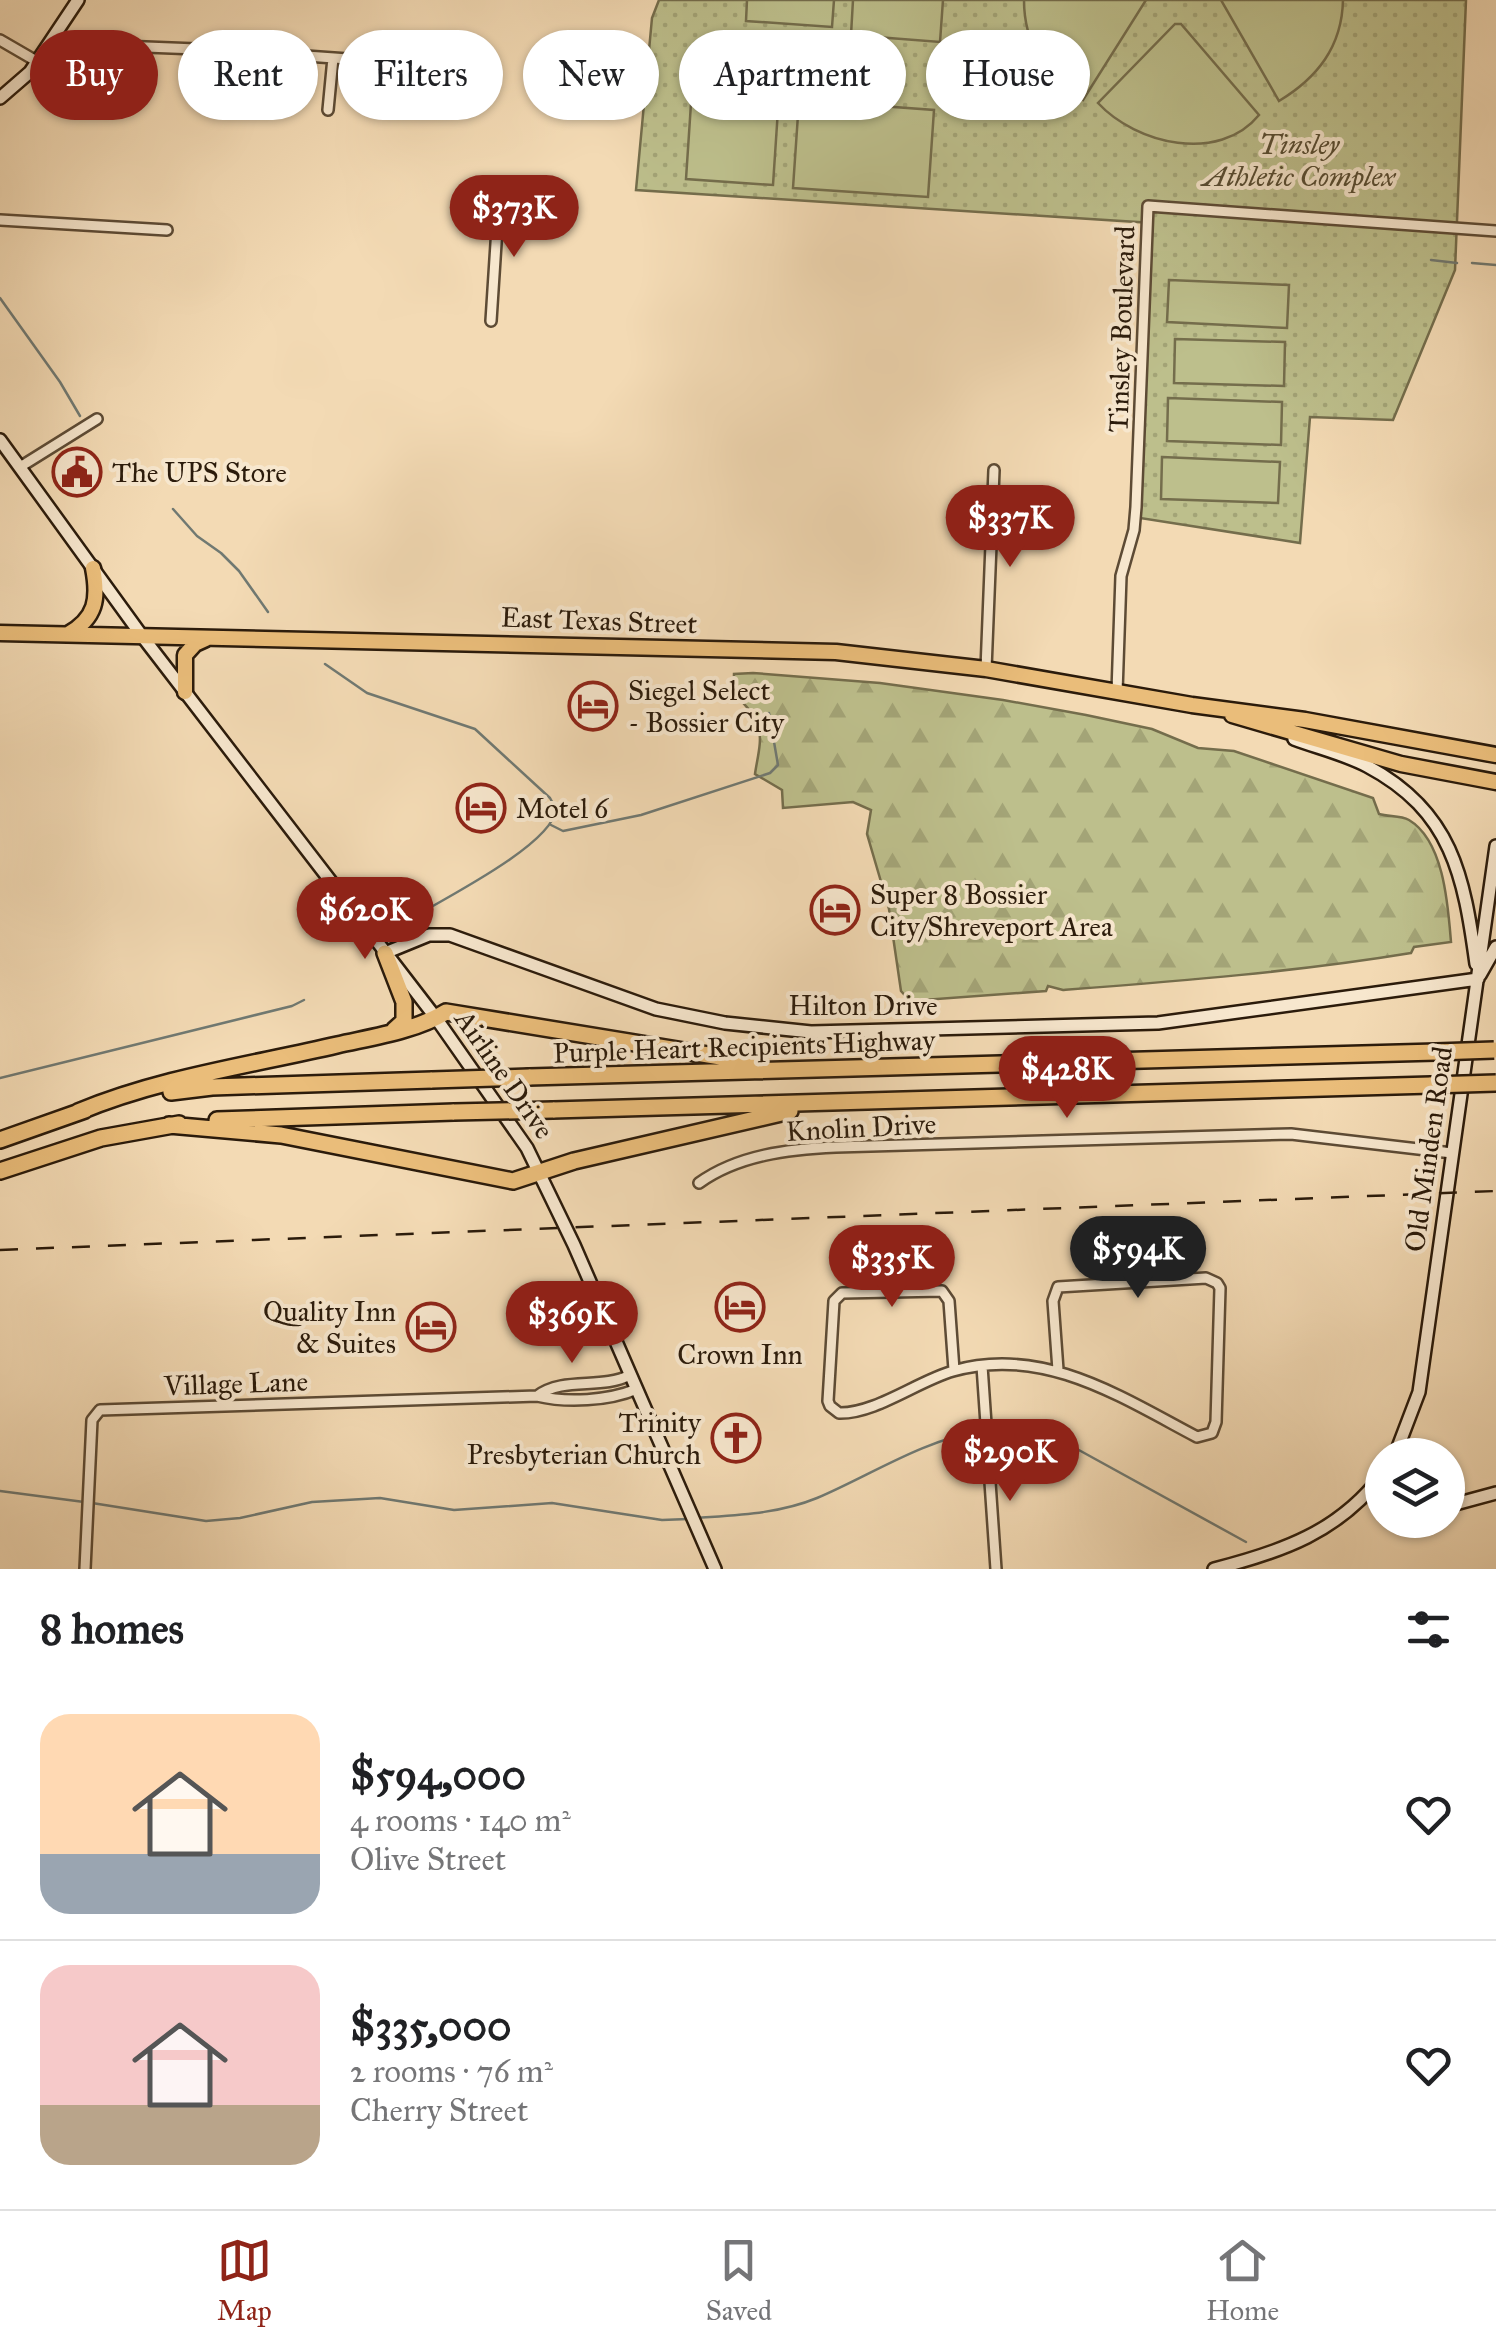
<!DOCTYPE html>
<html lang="en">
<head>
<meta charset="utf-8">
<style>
	body { margin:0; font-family:"IM FELL Great Primer",serif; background:#f6f6f6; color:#202124; height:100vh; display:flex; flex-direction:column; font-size:38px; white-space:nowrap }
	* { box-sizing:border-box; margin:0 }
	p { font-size:32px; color:#757577 }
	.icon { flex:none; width:55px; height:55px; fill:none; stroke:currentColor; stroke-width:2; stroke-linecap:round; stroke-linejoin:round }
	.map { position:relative; height:1569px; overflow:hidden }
	.side { display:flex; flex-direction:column; background:#fff; flex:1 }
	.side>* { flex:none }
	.hud { position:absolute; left:30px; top:30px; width:1438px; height:90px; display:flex; gap:20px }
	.fabs { position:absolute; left:1365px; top:1438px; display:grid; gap:20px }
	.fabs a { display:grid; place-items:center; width:100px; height:100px; border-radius:50%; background:#fff; box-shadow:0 2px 8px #0004; font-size:50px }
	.price { position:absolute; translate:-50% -85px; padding:0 22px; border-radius:35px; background:#8f2418; color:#fff; font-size:32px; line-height:65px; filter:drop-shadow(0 2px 5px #0008) }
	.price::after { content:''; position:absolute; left:50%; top:60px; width:30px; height:22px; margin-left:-15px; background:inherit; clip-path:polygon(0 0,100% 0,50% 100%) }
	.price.current { background:#222; color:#fff }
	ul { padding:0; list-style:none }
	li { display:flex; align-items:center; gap:30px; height:250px; padding:0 40px }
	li+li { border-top:2px solid #e0e0e0 }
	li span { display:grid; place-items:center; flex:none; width:280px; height:200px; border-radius:30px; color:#555 }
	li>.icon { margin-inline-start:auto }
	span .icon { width:120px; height:120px; fill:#fffc; stroke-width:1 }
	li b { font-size:42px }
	h2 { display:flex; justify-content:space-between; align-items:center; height:120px; padding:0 40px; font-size:42px }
	.pill { padding:0 35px; border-radius:45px; background:#fff; box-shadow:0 2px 8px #0004; font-size:35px; line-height:90px }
	.pill.current { background:#8f2418; color:#fff }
	.tab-bar { display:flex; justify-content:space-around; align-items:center; height:140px; border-top:2px solid #e0e0e0; background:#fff; font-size:28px; color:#757577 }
	.tab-bar a { display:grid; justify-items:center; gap:5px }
	.tab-bar .current { color:#8f2418 }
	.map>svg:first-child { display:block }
</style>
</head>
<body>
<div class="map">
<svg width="1496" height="1569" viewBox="0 0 1496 1569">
	<defs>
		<pattern id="grass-dots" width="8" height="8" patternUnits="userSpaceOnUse" patternTransform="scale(2.5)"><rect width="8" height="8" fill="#bdbf8c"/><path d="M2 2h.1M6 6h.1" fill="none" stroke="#a3a477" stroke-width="1.8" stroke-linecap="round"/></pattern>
		<pattern id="forest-firs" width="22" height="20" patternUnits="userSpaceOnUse" patternTransform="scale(2.5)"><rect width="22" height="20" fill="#bdbf8c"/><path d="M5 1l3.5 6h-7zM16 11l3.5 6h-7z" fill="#a3a477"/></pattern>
	</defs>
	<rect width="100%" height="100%" fill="#f3dab4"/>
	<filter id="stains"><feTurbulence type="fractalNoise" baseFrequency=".002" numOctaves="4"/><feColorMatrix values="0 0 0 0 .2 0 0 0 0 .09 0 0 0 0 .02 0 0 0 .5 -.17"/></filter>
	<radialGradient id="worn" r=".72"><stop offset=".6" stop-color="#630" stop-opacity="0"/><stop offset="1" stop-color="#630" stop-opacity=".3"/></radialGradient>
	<path fill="url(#grass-dots)" stroke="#746d4c" stroke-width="2.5" d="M659 0H1466L1455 270 1393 420 1310 417 1300 543 1140 518 1152 223 636 190 652 18Z"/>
	<path fill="url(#forest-firs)" stroke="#746d4c" stroke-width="2.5" d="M753 673 880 683 1003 700 1086 715 1152 729 1198 748 1234 751 1373 798 1379 814C1389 817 1400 815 1409 820 1444 841 1448 905 1451 942L1414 947 1411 953C1296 972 1179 981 1063 990L1048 986 1046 991 910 1001 901 991 889 909 867 834 871 810 853 802 783 808 782 790 755 774C757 759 763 740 758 725 751 702 733 706 734 674Z"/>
	<path fill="#bdbf8c" stroke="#746d4c" stroke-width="2.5" d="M747 0H834L832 27 746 21Z
		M853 0H943L940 42 851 35Z
		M1024 0H1146L1083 100C1046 77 1024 45 1024 0Z
		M1221 0H1343C1342 47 1317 78 1279 101Z
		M1175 24H1181L1259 115C1219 164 1136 144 1098 103Z
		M695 43 782 49 773 185 686 179Z
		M799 100 934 110 928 197 793 188Z
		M1169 280 1289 285 1287 328 1167 322Z
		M1175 339 1285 342 1284 386 1174 383Z
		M1168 398 1282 402 1281 445 1167 441Z
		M1162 457 1280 462 1278 503 1161 499Z"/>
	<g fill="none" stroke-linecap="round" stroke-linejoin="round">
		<path stroke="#707972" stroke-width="2.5" d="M1431 260 1457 263
			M1472 263 1496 265
			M0 298 60 382 80 416
			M173 509 197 536 221 553 239 571 268 612
			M325 664 367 693 475 729 550 798 556 809C553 847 427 907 393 929
			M551 825 563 831 641 815 770 773 778 765 769 713
			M0 1078 292 1006 304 1000
			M989 1430 1030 1433 1077 1449 1246 1542
			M0 1491 84 1502
			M92 1503 206 1521 240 1518 312 1502 380 1498 454 1510 552 1503 662 1520 688 1519
			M696 1518C737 1515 778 1514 817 1498 871 1475 923 1440 981 1431"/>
		<g stroke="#5d4b35" stroke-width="14">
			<path id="street" d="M55 39 70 44 222 50 362 60 373 62 383 69
				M0 40 38 62
				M328 110 333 58
				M0 220 167 230
				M491 321 499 197
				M20 467 97 419
				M986 669 994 470
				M1117 692 1121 576 1134 530 1136 507 1148 206 1496 231
				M699 1183C738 1155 789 1149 836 1147L1291 1134 1452 1153
				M982 1366 996 1569
				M954 1370 949 1301 942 1291 842 1293 834 1301 828 1401 830 1406 839 1413C875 1414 918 1381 953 1371 1043 1345 1121 1397 1197 1437L1212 1433 1216 1422 1220 1288 1217 1283 1206 1278 1058 1287 1053 1301 1058 1370
				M537 1396C564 1376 601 1390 630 1375
				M85 1569 92 1420 100 1410 537 1396C567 1403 608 1401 637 1389"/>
		</g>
		<g stroke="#2b1b0b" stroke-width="16">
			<path id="secondary" d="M0 98 30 72 78 0
				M0 440 142 636 436 1018 527 1148 574 1245 715 1569
				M1294 739C1318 748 1344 754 1367 766 1452 811 1464 876 1476 964
				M385 953 429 935H450L656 1009 725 1023 811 1032 1158 1023 1478 979
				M1480 975 1496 947
				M1395 1455 1419 1392 1496 846
				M1448 1506 1496 1493
				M1214 1569C1281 1552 1339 1532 1382 1475"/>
		</g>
		<g stroke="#2b1b0b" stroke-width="19">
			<path id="primary" d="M0 633 836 652 986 669 1192 705 1305 720 1496 755
				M68 634C96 618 99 599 93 568
				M185 692V655L195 644 206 639
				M1232 715 1401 764 1496 782"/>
		</g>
		<g stroke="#2b1b0b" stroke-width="20">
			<path id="highway" d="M385 953 404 1002V1021L394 1030
				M529 1077 1436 1052
				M171 1092 212 1087 432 1080
				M553 1110 1431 1085
				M78 1112C159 1078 251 1065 337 1045 372 1037 415 1031 446 1012L751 1062
				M217 1120 454 1112
				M169 1125 281 1135 513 1181 574 1161 790 1111
				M0 1140 85 1110
				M0 1171 101 1138 179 1124"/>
		</g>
		<use href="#street" stroke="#f7e7ce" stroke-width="9"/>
		<use href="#secondary" stroke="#f7e7ce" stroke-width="11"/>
		<use href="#primary" stroke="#eabd7a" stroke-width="14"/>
		<use href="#highway" stroke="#eabd7a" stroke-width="15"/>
		<path stroke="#2b1b0b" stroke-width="2.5" stroke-dasharray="18 18" stroke-linecap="butt" d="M0 1250 1496 1191"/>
		<g stroke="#2b1b0b" stroke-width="20" stroke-linecap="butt">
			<path id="highway-bridge" d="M1436 1052 1494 1050
				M432 1080 529 1077
				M1431 1085 1496 1083
				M454 1112 553 1110"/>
		</g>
		<use href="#highway-bridge" stroke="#eabd7a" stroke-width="15"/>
	</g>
	<defs>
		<g id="civic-ring" transform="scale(2.5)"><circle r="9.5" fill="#f7e7ce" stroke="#8f2418" stroke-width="1.5"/><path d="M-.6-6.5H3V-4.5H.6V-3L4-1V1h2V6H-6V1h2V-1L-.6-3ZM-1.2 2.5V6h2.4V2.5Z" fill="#8f2418"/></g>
		<g id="hotel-ring" transform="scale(2.5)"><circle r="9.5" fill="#f7e7ce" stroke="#8f2418" stroke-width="1.5"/><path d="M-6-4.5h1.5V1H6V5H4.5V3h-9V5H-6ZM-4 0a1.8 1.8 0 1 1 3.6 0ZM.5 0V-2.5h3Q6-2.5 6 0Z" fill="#8f2418"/></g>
		<g id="church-ring" transform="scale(2.5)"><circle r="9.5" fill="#f7e7ce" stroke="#8f2418" stroke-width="1.5"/><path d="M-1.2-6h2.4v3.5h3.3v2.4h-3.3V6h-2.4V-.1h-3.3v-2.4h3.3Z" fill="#8f2418"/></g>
	</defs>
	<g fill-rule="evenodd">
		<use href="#civic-ring" x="77" y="472"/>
		<use href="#hotel-ring" x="593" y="706"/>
		<use href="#hotel-ring" x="481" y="808"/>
		<use href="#hotel-ring" x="835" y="910"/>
		<use href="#hotel-ring" x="740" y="1307"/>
		<use href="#hotel-ring" x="431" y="1327"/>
		<use href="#church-ring" x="736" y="1438"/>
	</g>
	<g text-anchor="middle" stroke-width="8" stroke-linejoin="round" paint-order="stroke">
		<g font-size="28" font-style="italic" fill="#574c32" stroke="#f7e7ce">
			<text x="1299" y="154">Tinsley<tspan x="1299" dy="32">Athletic Complex</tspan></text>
		</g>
		<g font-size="28" fill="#2b1b0b" stroke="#f7e7ce">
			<text transform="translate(1121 329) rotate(-88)" y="10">Tinsley Boulevard</text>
			<text transform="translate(599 620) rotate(2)" y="10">East Texas Street</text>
			<text x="863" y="1015">Hilton Drive</text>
			<text transform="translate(744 1046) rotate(-2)" y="10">Purple Heart Recipients Highway</text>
			<text transform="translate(505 1074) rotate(55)" y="10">Airline Drive</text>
			<text transform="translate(861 1127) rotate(-3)" y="10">Knolin Drive</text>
			<text transform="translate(1428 1149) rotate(-82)" y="10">Old Minden Road</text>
			<text transform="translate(236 1383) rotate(-2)" y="10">Village Lane</text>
		</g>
		<g font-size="28" fill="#2b1b0b" stroke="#f7e7ce" text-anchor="start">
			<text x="112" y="482">The UPS Store</text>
			<text x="628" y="700">Siegel Select<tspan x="628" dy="32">- Bossier City</tspan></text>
			<text x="516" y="818">Motel 6</text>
			<text x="870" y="904">Super 8 Bossier<tspan x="870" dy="32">City/Shreveport Area</tspan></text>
			<text x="396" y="1321" text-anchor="end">Quality Inn<tspan x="396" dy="32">&amp; Suites</tspan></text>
			<text x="740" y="1364" text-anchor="middle">Crown Inn</text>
			<text x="701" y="1432" text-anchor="end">Trinity<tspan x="701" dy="32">Presbyterian Church</tspan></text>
		</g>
	</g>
	<rect width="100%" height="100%" filter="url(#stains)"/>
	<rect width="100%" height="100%" fill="url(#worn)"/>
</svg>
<div class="fabs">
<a><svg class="icon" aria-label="layers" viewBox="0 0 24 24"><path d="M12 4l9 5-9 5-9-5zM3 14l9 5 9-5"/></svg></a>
</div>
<b class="price" style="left:514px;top:260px">$373K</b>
<b class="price" style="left:1010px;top:570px">$337K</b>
<b class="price" style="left:365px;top:962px">$620K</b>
<b class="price" style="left:1067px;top:1121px">$428K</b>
<b class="price current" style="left:1138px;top:1301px">$594K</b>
<b class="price" style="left:892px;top:1310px">$335K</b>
<b class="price" style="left:572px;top:1366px">$369K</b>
<b class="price" style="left:1010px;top:1504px">$290K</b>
<div class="hud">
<a class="pill current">Buy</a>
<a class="pill">Rent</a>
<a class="pill">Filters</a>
<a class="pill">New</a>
<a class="pill">Apartment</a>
<a class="pill">House</a>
</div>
</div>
<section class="side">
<h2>8 homes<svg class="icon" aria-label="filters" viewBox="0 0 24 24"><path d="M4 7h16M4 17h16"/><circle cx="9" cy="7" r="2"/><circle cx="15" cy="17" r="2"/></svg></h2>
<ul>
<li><span style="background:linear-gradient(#ffd9b3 70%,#9aa5b1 0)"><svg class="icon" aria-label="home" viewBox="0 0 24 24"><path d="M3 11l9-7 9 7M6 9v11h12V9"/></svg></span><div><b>$594,000</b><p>4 rooms · 140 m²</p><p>Olive Street</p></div><svg class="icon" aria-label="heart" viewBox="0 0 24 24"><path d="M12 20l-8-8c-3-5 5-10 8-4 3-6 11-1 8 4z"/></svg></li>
<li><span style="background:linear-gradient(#f6c9c9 70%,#b9a48a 0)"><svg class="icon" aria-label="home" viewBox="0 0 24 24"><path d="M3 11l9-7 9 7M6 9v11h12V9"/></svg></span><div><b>$335,000</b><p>2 rooms · 76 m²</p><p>Cherry Street</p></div><svg class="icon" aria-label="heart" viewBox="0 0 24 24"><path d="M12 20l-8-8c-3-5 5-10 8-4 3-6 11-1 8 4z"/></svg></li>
</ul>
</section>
<nav class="tab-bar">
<a class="current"><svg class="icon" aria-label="map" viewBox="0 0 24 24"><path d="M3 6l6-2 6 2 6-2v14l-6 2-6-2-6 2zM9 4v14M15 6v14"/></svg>Map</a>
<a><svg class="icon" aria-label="saved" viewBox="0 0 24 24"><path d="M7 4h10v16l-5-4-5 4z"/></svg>Saved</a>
<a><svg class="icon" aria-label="home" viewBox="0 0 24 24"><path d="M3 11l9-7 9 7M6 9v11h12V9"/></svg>Home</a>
</nav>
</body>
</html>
